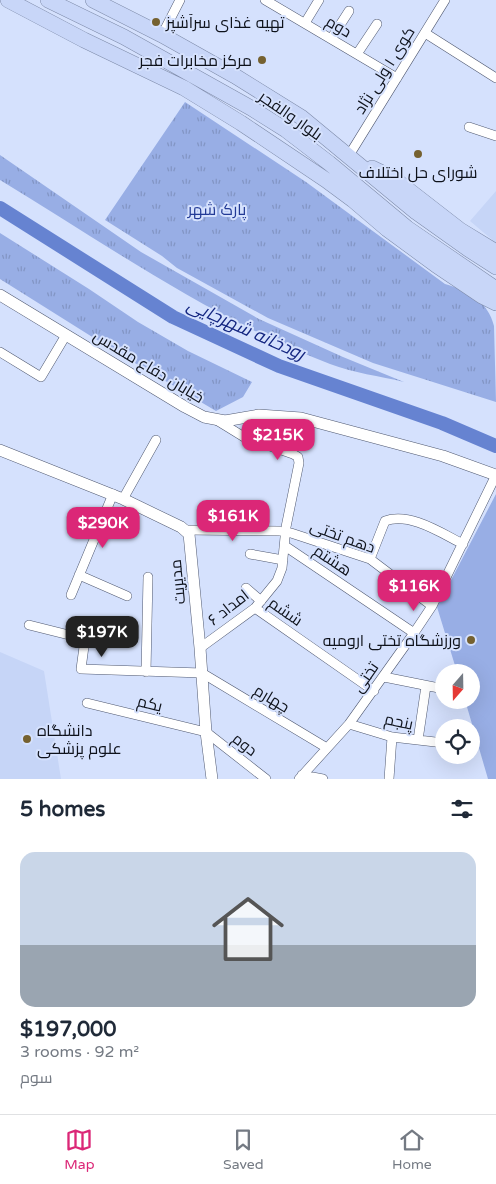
<!DOCTYPE html>
<html lang="en">
<head>
<meta charset="utf-8">
<style>
	body { margin:0; font-family:"Varela Round",Cairo,sans-serif; background:#f6f6f7; color:#1f2937; height:100vh; display:flex; flex-direction:column; font-size:19px; white-space:nowrap }
	* { box-sizing:border-box; margin:0 }
	p { font-size:16px; color:#747a83 }
	.icon { flex:none; width:28px; height:28px; fill:none; stroke:currentColor; stroke-width:2; stroke-linecap:round; stroke-linejoin:round }
	.map { position:relative; height:779px; overflow:hidden }
	.drawer { display:flex; flex-direction:column; background:#fff; flex:1 }
	.drawer>* { flex:none }
	.needle { width:32px; rotate:200deg }
	.controls { position:absolute; left:435px; top:664px; display:grid; gap:10px }
	.controls a { display:grid; place-items:center; width:45px; height:45px; border-radius:50%; background:#fff; box-shadow:0 5px 20px #0002; font-size:25px }
	.price { position:absolute; translate:-50% -42px; padding:0 11px; border-radius:10px; background:#db2777; color:#fff; font-size:16px; line-height:32px; filter:drop-shadow(0 1px 2px #0008) }
	.price::after { content:''; position:absolute; left:50%; top:30px; width:15px; height:11px; margin-left:-8px; background:inherit; clip-path:polygon(0 0,100% 0,50% 100%) }
	.price.selected { background:#222; color:#fff }
	ul { padding:0; list-style:none }
	li { display:grid; align-content:center; gap:10px; height:265px; padding:0 20px }
	li+li { border-top:1px solid #e0e1e3 }
	li span { display:grid; place-items:center; height:155px; border-radius:15px; color:#555 }
	li>.icon { margin-inline-start:auto }
	span .icon { width:90px; height:90px; fill:#fffc; stroke-width:1 }
	li b { font-size:21px }
	h2 { display:flex; justify-content:space-between; align-items:center; height:60px; padding:0 20px; font-size:21px }
	.tabs { display:flex; justify-content:space-around; align-items:center; height:70px; border-top:1px solid #e0e1e3; background:#fff; font-size:14px; color:#747a83 }
	.tabs a { display:grid; justify-items:center; gap:2px }
	.tabs .selected { color:#db2777 }
	.map>svg:first-child { display:block }
</style>
</head>
<body>
<div class="map">
<svg width="496" height="779" viewBox="0 0 496 779">
	<defs>
		<pattern id="park-tufts" width="24" height="20" patternUnits="userSpaceOnUse" patternTransform="scale(1.25)"><rect width="24" height="20" fill="#98aee5"/><path d="M3 7l-1-3M5 7V3M7 7l1-3M15 17l-1-3M17 17v-4M19 17l1-3" fill="none" stroke="#8295c4"/></pattern>
	</defs>
	<rect width="100%" height="100%" fill="#d5e1fd"/>
	<path fill="#c6d5f7" d="M496 191V243L470 221Z
		M0 652 44 671 61 779H0Z"/>
	<path fill="url(#park-tufts)" d="M185 102 306 182 445 284C468 291 488 301 494 326L496 402 373 363 268 318 177 268 162 256 105 220Z
		M0 155 141 252 259 319 343 357 404 382C380 376 353 373 330 364 212 319 107 245 0 180Z
		M0 233 89 289 138 322 188 351 252 382 243 397 216 411 113 350 0 279Z"/>
	<path fill="#98aee5" d="M496 494V779H488L465 700H471V672H457L437 607Z"/>
	<g fill="none" stroke-linecap="round" stroke-linejoin="round">
		<path stroke="#6683d1" stroke-width="14" d="M0 208 173 317 279 366 442 423 496 446"/>
		<g stroke="#505971" stroke-width="10">
			<path id="minor" d="M265 0 397 78
				M305 23 319 0
				M425 33 496 78
				M162 35 180 0
				M331 39 349 11
				M357 54 377 24
				M469 127 496 136
				M348 157 445 0
				M0 352 41 377 66 335
				M123 499 156 440
				M186 530 279 531
				M291 533 370 559 432 606
				M285 546 414 633
				M250 554 283 560
				M370 559 385 521C410 512 441 533 463 544
				M79 575 127 596
				M246 588 261 601
				M71 595 113 494
				M255 608 374 691
				M29 625 85 639 81 669 202 673 327 748
				M200 648 255 608 277 581 282 568 286 527 299 463 298 457 293 454 244 437 218 421
				M146 672 148 577
				M384 677 444 689
				M87 703 206 732 266 779
				M349 724 392 737 444 743
				M418 740 426 686
				M471 746H472
				M302 775 323 779
				M299 779 349 724 414 633 432 606 496 475
				M389 779 392 737"/>
		</g>
		<g stroke="#505971" stroke-width="12">
			<path id="tertiary" d="M0 295 185 407 204 417 225 421 259 415 301 418 443 456 496 475
				M0 450 123 499 181 527 189 534 200 648 206 732 212 779"/>
		</g>
		<g stroke="#7e8ba9" stroke-width="16">
			<path id="trunk" d="M8 0 84 40 184 88 241 123 326 180 353 200 387 229 436 265 482 296 496 303
				M48 0 124 37 251 108 286 130 329 163 407 228 496 289
				M93 0 162 35 235 76 301 117 416 212 468 249 496 267
				M372 168 393 178 460 230 496 252"/>
		</g>
		<use href="#minor" stroke="#fff" stroke-width="9"/>
		<use href="#tertiary" stroke="#fff" stroke-width="11"/>
		<use href="#trunk" stroke="#c8d6f8" stroke-width="15"/>
	</g>
	<g fill="#756130" stroke="#d5e1fd" stroke-width="2">
		<circle cx="156" cy="22" r="5"/>
		<circle cx="262" cy="60" r="5"/>
		<circle cx="418" cy="154" r="5"/>
		<circle cx="471" cy="640" r="5"/>
		<circle cx="27" cy="739" r="5"/>
	</g>
	<g text-anchor="middle" stroke-width="4" stroke-linejoin="round" paint-order="stroke">
		<g font-size="16" fill="#0e121b" stroke="#d5e1fd" text-anchor="start">
			<text x="166" y="28">تهیه غذای سرآشپز</text>
			<text x="252" y="66" text-anchor="end">مرکز مخابرات فجر</text>
			<text x="418" y="178" text-anchor="middle">شورای حل اختلاف</text>
			<text x="461" y="646" text-anchor="end">ورزشگاه تختی ارومیه</text>
			<text x="37" y="736">دانشگاه<tspan x="37" dy="18">علوم پزشکی</tspan></text>
		</g>
		<g font-size="16" fill="#0e121b" stroke="#d5e1fd">
			<text transform="translate(339 26) rotate(30)" y="6">دوم</text>
			<text transform="translate(384 70) rotate(-58)" y="6">کوی ۱ ولی نژاد</text>
			<text transform="translate(291 115) rotate(35)" y="6">بلوار والفجر</text>
			<text transform="translate(149 366) rotate(31)" y="6">خیابان دفاع مقدس</text>
			<text transform="translate(343 536) rotate(20)" y="6">دهم تختی</text>
			<text transform="translate(333 560) rotate(34)" y="6">هشتم</text>
			<text transform="translate(177 582) rotate(-96)" y="6">مدیریت</text>
			<text transform="translate(228 607) rotate(-38)" y="6">امداد ۶</text>
			<text transform="translate(286 611) rotate(35)" y="6">ششم</text>
			<text transform="translate(365 677) rotate(-55)" y="6">تختی</text>
			<text transform="translate(272 698) rotate(31)" y="6">چهارم</text>
			<text transform="translate(150 703) rotate(14)" y="6">یکم</text>
			<text transform="translate(399 721) rotate(12)" y="6">پنجم</text>
			<text transform="translate(245 744) rotate(38)" y="6">دوم</text>
		</g>
		<g font-size="16" fill="#223a96" stroke="#d5e1fd">
			<text x="217" y="215">پارک شهر</text>
		</g>
		<g font-size="18" font-style="italic" fill="#142681" stroke="#d5e1fd">
			<text transform="translate(246 329) rotate(24)" y="6">رودخانه شهرچایی</text>
		</g>
	</g>
</svg>
<div class="controls">
<a><svg class="needle" viewBox="-14 -14 28 28"><path d="M0-13l5 13h-10z" fill="#e53935"/><path d="M0 13l5-13h-10z" fill="#747a83"/></svg></a>
<a><svg class="icon" aria-label="locate" viewBox="0 0 24 24"><circle cx="12" cy="12" r="6"/><path d="M12 2v4M12 18v4M2 12h4M18 12h4"/></svg></a>
</div>
<b class="price" style="left:278px;top:461px">$215K</b>
<b class="price" style="left:233px;top:542px">$161K</b>
<b class="price" style="left:103px;top:549px">$290K</b>
<b class="price" style="left:414px;top:612px">$116K</b>
<b class="price selected" style="left:102px;top:658px">$197K</b>
</div>
<section class="drawer">
<h2>5 homes<svg class="icon" aria-label="filters" viewBox="0 0 24 24"><path d="M4 7h16M4 17h16"/><circle cx="9" cy="7" r="2"/><circle cx="15" cy="17" r="2"/></svg></h2>
<ul>
<li><span style="background:linear-gradient(#c9d6e8 60%,#9aa5b1 0)"><svg class="icon" aria-label="home" viewBox="0 0 24 24"><path d="M3 11l9-7 9 7M6 9v11h12V9"/></svg></span><div><b>$197,000</b><p>3 rooms · 92 m²</p><p>سوم</p></div></li>
</ul>
</section>
<nav class="tabs">
<a class="selected"><svg class="icon" aria-label="map" viewBox="0 0 24 24"><path d="M3 6l6-2 6 2 6-2v14l-6 2-6-2-6 2zM9 4v14M15 6v14"/></svg>Map</a>
<a><svg class="icon" aria-label="saved" viewBox="0 0 24 24"><path d="M7 4h10v16l-5-4-5 4z"/></svg>Saved</a>
<a><svg class="icon" aria-label="home" viewBox="0 0 24 24"><path d="M3 11l9-7 9 7M6 9v11h12V9"/></svg>Home</a>
</nav>
</body>
</html>
